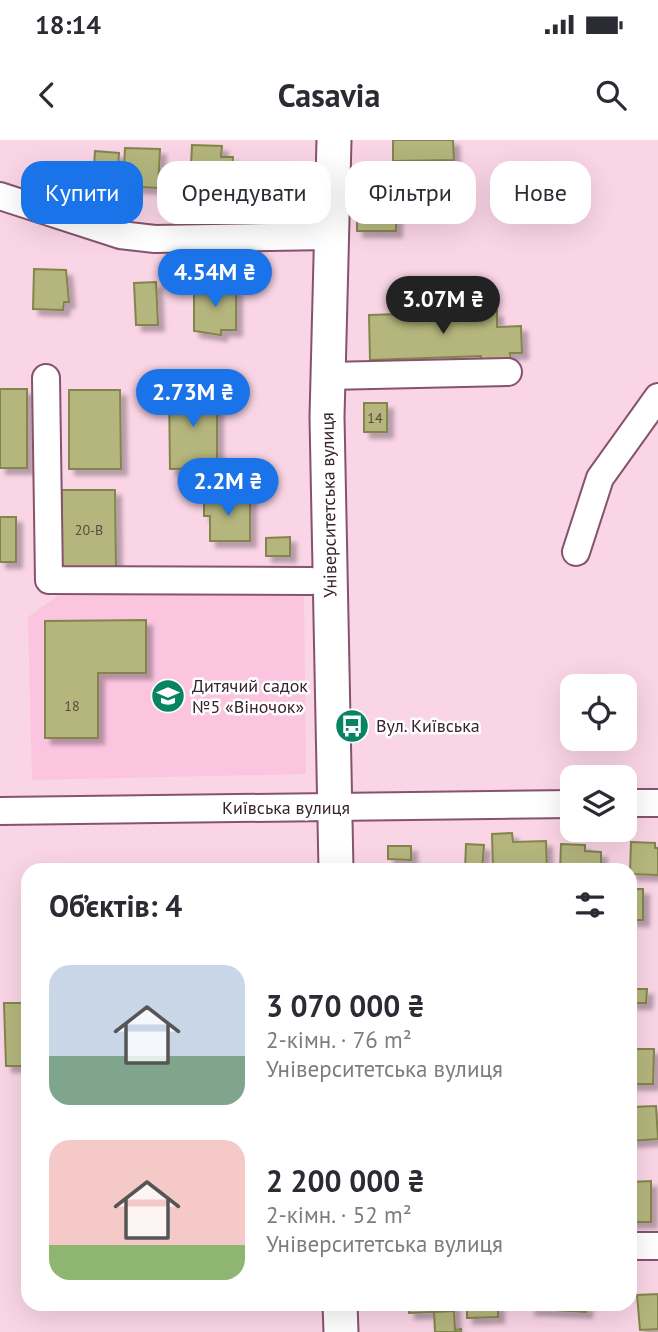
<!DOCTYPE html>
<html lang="uk">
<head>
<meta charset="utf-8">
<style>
	body { margin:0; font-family:"PT Sans",sans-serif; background:#f2f2f3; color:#2b2b33; height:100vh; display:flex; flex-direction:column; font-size:26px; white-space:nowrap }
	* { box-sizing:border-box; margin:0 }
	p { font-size:23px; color:#7c7c81 }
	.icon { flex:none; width:38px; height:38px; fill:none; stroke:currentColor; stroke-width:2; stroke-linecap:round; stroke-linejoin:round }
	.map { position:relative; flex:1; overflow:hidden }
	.drawer { position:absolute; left:21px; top:723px; width:616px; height:448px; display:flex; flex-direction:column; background:#fff; border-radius:21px; box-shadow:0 7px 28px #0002 }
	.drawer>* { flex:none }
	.hud { position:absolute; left:21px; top:21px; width:616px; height:63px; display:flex; gap:14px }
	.controls { position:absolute; left:560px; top:534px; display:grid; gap:14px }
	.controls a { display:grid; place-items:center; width:77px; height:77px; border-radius:14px; background:#fff; box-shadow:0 7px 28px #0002; font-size:35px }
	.price { position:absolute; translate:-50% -60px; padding:0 16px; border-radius:24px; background:#1a73e8; color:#fff; font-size:23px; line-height:46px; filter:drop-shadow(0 2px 4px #0008) }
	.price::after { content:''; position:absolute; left:50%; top:42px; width:21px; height:16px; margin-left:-10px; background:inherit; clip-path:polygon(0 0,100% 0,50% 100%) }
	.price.on { background:#222; color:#fff }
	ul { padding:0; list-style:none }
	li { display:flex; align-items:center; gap:21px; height:175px; padding:0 28px }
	li span { display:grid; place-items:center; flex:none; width:196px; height:140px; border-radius:21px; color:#555 }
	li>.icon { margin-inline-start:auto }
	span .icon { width:84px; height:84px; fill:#fffc; stroke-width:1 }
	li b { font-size:30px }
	h2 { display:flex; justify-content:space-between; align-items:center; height:84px; padding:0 28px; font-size:30px }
	.chip { padding:0 24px; border-radius:21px; background:#fff; box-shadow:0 7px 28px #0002; font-size:24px; line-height:63px }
	.chip.on { background:#1a73e8; color:#fff }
	.status { display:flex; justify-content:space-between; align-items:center; height:49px; padding:0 35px; background:#fff; direction:ltr }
	.status svg { height:19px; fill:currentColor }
	header { display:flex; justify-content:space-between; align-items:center; height:91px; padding:0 28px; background:#fff; font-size:32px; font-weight:600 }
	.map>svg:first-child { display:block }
</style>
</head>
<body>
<div class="status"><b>18:14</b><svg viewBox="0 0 49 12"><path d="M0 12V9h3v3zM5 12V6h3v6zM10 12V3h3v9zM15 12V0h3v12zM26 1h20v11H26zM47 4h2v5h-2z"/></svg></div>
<header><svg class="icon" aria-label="back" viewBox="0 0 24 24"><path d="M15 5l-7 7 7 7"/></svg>Casavia<svg class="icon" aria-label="search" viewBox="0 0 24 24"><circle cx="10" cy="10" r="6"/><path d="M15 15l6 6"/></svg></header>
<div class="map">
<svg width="658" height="1192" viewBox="0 0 658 1192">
	<defs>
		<filter id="shadow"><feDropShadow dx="6" dy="6" stdDeviation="2" flood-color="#0004"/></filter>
	</defs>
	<rect width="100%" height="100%" fill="#fad5e6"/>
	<path fill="#fbc5df" d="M304 453 306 634 32 640 28 477 60 454Z"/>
	<path fill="#b5b67d" stroke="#84844d" stroke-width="2" filter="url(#shadow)" d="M393 0H453L454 20 393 21Z
		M192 5 222 6 221 17H233L231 47 190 45Z
		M125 8 160 9 158 48 123 46Z
		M95 11 119 13 117 43 93 41Z
		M357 65H396V91H357Z
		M34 129 66 130 69 162H64L63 170 33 169Z
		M156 142 158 185H136L134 143Z
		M207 142H223V149H236V190H221V195L194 191V147L207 148Z
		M497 171V187L521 186 522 213H510L511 221 481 222V216L370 220 369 175Z
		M0 249H27V328H0Z
		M169 249H217V328L170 329Z
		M69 250H120L121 329H69Z
		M364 263H387V292H364Z
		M62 350H115L116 430H62Z
		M204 356 250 357V401H210V376H204Z
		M0 377H16V422H0Z
		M290 397V416H266V398Z
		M146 480V533H98V598H45V481Z
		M512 693 513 702 546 701 547 730H493L492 694Z
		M631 702 655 703V708H658V735L630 734Z
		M466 704 484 705 482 730H465Z
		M561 704 585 705V711L601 712V730H560Z
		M388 706H411V720L388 719Z
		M630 749H643V780H630Z
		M630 849H647L646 863H630Z
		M4 863H28V926H6Z
		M630 909H654L653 944H630Z
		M656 966 658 999 630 1001V967Z
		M651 1041V1082H630V1042Z
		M658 1154V1189L640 1190 637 1155Z
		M409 1164H454V1171L409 1173Z
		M467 1164H498V1177L467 1178Z
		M530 1164H554L553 1170 529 1169Z
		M554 1164H587L586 1172 553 1170Z
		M454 1171 455 1190 461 1189V1192H435L434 1172Z"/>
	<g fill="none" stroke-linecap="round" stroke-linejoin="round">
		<g stroke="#86536d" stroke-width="30">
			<path id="minor" d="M0 56 120 95 155 99 330 96
				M328 236 508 232
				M46 238 49 440 311 441
				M576 412 600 338 658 257
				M625 663H658
				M0 671 572 664
				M630 1106H658"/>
		</g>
		<g stroke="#86536d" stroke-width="37">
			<path id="major" d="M334 0 327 277 336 730
				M340 1164 341 1192"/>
		</g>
		<use href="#minor" stroke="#fff" stroke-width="26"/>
		<use href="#major" stroke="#fff" stroke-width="33"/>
	</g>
	<defs>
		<g id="school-disc" transform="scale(1.75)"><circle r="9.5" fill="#078464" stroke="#fff"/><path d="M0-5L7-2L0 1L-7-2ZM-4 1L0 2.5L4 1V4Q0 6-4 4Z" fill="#fff"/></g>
		<g id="bus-disc" transform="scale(1.75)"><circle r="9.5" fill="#078464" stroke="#fff"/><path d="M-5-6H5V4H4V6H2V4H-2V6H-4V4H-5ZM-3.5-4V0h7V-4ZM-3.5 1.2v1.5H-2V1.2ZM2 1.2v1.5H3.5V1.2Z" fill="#fff"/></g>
	</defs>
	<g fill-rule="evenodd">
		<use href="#school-disc" x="168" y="556"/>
		<use href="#bus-disc" x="352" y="586"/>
	</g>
	<g text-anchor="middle" stroke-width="5" stroke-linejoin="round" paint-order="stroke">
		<g font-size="14" fill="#584842">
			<text x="375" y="283">14</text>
			<text x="89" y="395">20-В</text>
			<text x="72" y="571">18</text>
		</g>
		<g font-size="18" fill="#39232e" stroke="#fff">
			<text transform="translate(329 365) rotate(-91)" y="6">Університетська вулиця</text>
			<text x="286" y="674">Київська вулиця</text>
		</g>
		<g font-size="18" fill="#39232e" stroke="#fff" text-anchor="start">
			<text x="192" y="552">Дитячий садок<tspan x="192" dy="21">№5 «Віночок»</tspan></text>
			<text x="376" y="592">Вул. Київська</text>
		</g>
	</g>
</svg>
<div class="controls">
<a><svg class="icon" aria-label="locate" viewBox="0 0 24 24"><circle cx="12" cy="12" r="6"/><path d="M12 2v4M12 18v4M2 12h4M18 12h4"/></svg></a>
<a><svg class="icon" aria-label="layers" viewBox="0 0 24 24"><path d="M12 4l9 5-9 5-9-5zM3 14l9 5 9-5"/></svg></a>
</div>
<b class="price" style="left:215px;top:169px">4.54M ₴</b>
<b class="price on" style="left:443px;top:196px">3.07M ₴</b>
<b class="price" style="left:193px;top:289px">2.73M ₴</b>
<b class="price" style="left:228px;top:378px">2.2M ₴</b>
<div class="hud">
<a class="chip on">Купити</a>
<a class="chip">Орендувати</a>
<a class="chip">Фільтри</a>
<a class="chip">Нове</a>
</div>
<section class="drawer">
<h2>Об’єктів: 4<svg class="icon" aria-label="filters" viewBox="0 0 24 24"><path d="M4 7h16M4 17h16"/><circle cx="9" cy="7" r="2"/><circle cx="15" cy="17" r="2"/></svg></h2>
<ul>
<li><span style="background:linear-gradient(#c9d6e8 65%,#7fa58c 0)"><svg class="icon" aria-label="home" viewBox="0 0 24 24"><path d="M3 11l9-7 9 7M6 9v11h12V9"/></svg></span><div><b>3 070 000 ₴</b><p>2-кімн. · 76 m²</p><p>Університетська вулиця</p></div></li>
<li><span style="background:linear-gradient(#f6c9c9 75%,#8fb573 0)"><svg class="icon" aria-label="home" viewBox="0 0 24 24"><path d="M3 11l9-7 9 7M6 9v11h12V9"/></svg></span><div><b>2 200 000 ₴</b><p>2-кімн. · 52 m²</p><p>Університетська вулиця</p></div></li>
</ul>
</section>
</div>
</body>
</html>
